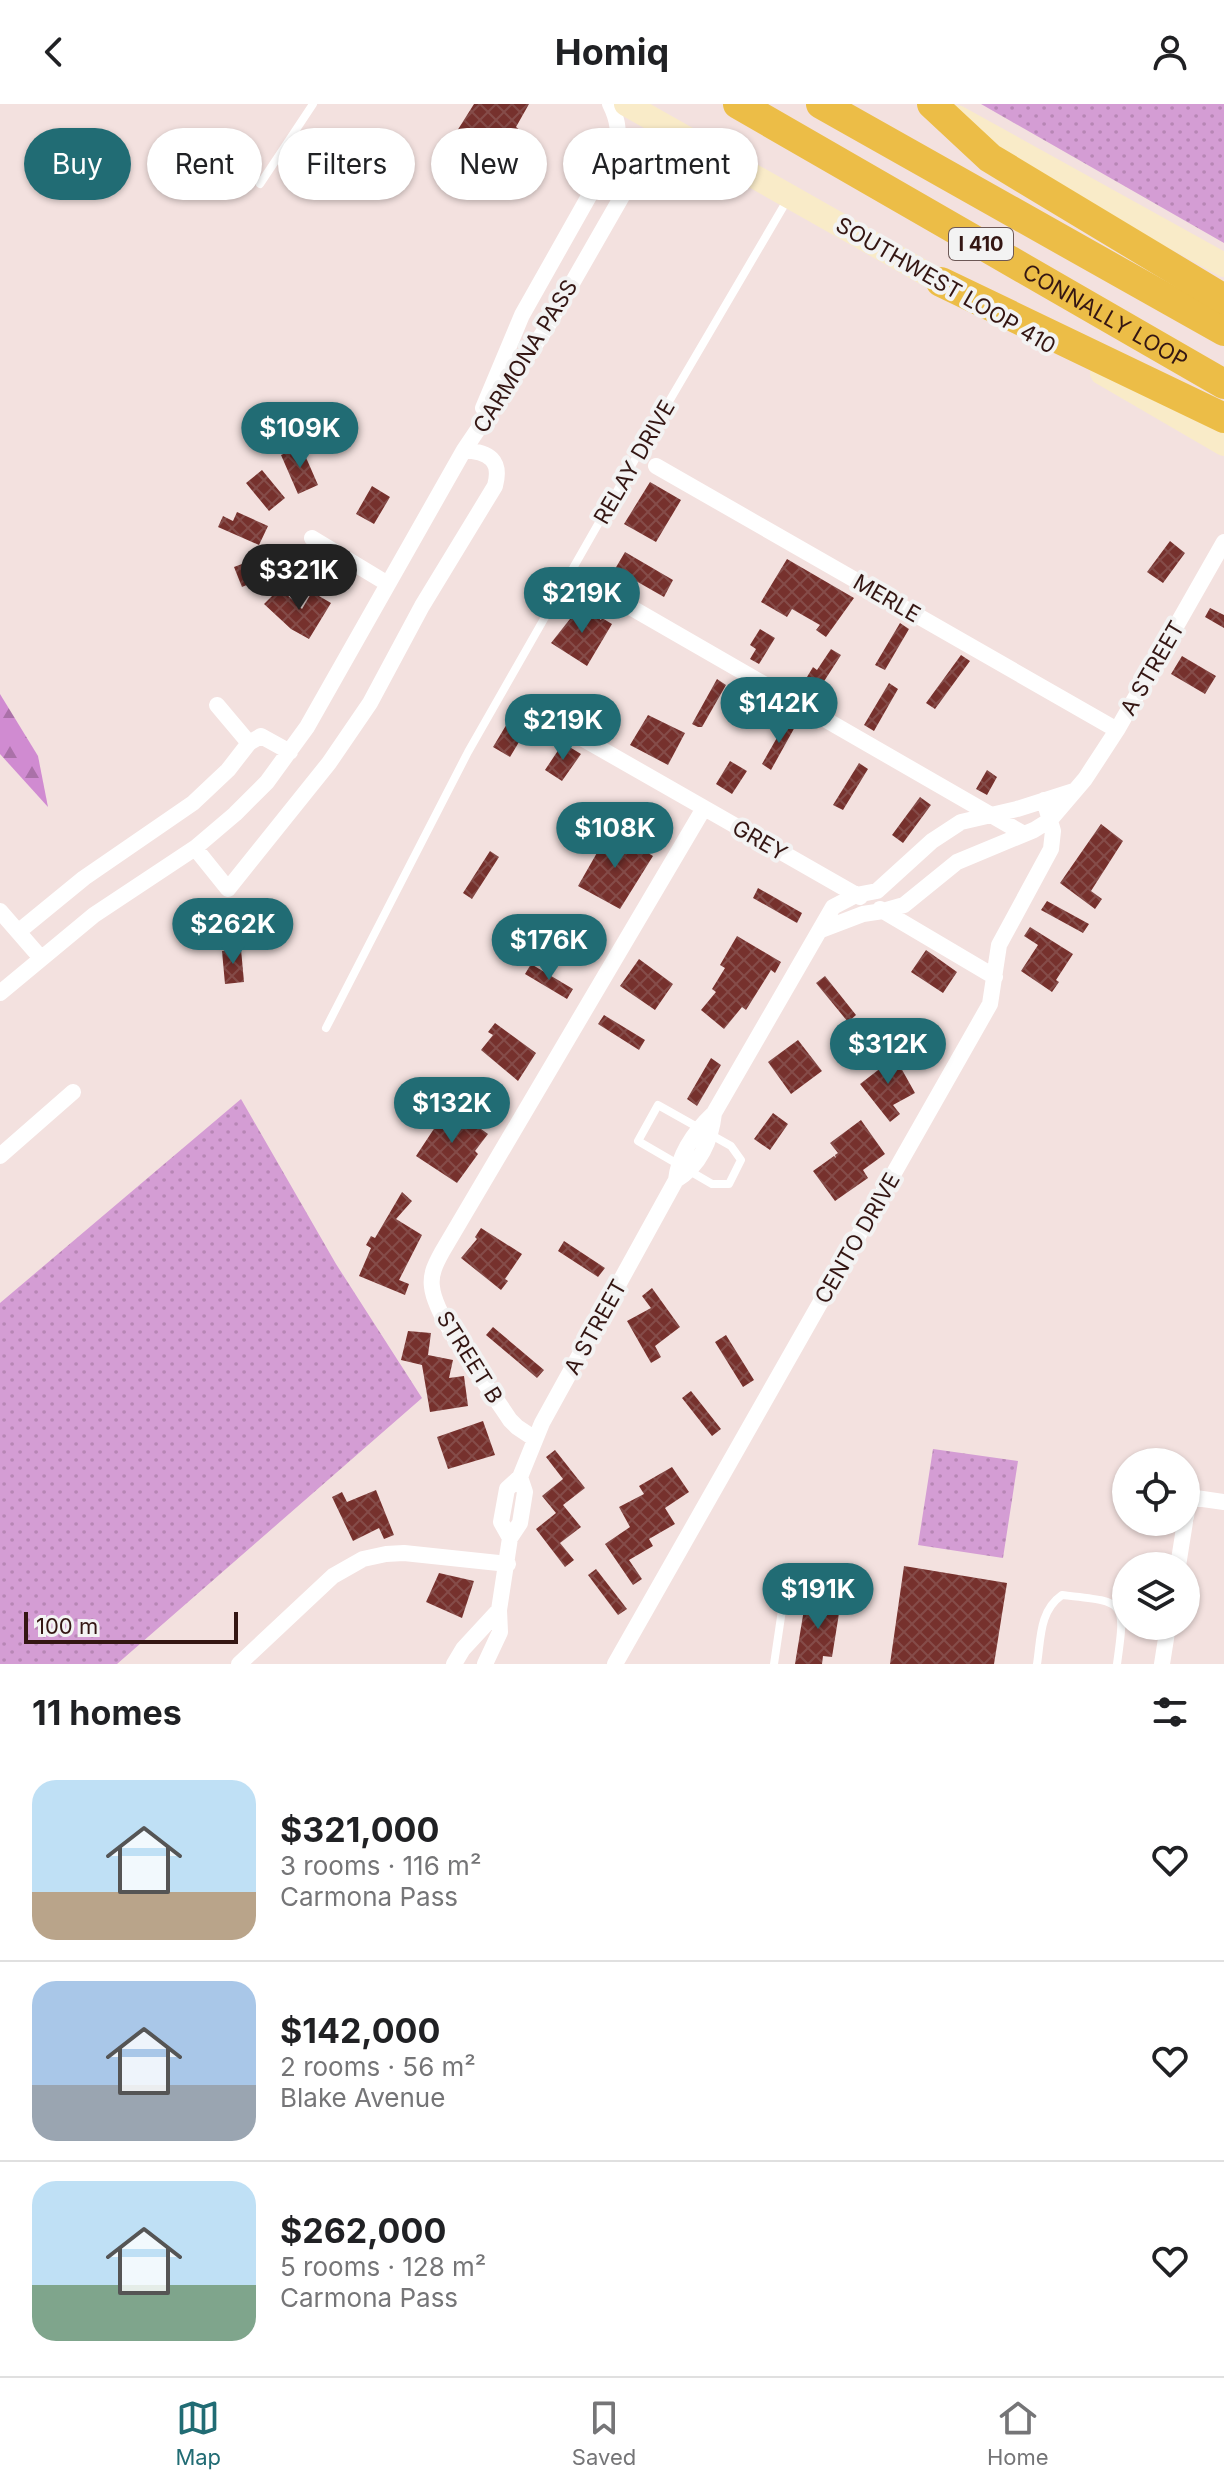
<!DOCTYPE html>
<html lang="en">
<head>
<meta charset="utf-8">
<style>
	body { margin:0; font-family:Inter,sans-serif; background:#f6f6f6; color:#202124; height:100vh; display:flex; flex-direction:column; font-size:30px; white-space:nowrap }
	* { box-sizing:border-box; margin:0 }
	p { font-size:26px; color:#757577 }
	.icon { flex:none; width:44px; height:44px; fill:none; stroke:currentColor; stroke-width:2; stroke-linecap:round; stroke-linejoin:round }
	.map { position:relative; height:1560px; overflow:hidden }
	.panel { display:flex; flex-direction:column; background:#fff; flex:1 }
	.panel>* { flex:none }
	.guide { position:absolute; left:24px; top:24px; width:800px; height:72px; display:flex; gap:16px }
	.controls { position:absolute; left:1112px; top:1344px; display:grid; gap:16px }
	.controls a { display:grid; place-items:center; width:88px; height:88px; border-radius:50%; background:#fff; box-shadow:0 2px 6px #0004; font-size:40px }
	.scale { position:absolute; left:24px; bottom:20px; width:214px; box-sizing:border-box; padding-left:8px; border:4px solid #341613; border-top:0; font-size:22px; line-height:28px; white-space:nowrap; color:#341613; -webkit-text-stroke:6px #f3f3f3; paint-order:stroke }
	.price { position:absolute; translate:-50% -68px; padding:0 18px; border-radius:28px; background:#216c74; color:#fff; font-size:26px; line-height:52px; filter:drop-shadow(0 2px 4px #0008) }
	.price::after { content:''; position:absolute; left:50%; top:48px; width:24px; height:18px; margin-left:-12px; background:inherit; clip-path:polygon(0 0,100% 0,50% 100%) }
	.price.current { background:#222; color:#fff }
	ul { padding:0; list-style:none }
	li { display:flex; align-items:center; gap:24px; height:200px; padding:0 32px }
	li+li { border-top:2px solid #e0e0e0 }
	li span { display:grid; place-items:center; flex:none; width:224px; height:160px; border-radius:24px; color:#555 }
	li>.icon { margin-inline-start:auto }
	span .icon { width:96px; height:96px; fill:#fffc; stroke-width:1 }
	li b { font-size:34px }
	h2 { display:flex; justify-content:space-between; align-items:center; height:96px; padding:0 32px; font-size:34px }
	.tag { padding:0 28px; border-radius:36px; background:#fff; box-shadow:0 2px 6px #0004; font-size:28px; line-height:72px }
	.tag.current { background:#216c74; color:#fff }
	header { display:flex; justify-content:space-between; align-items:center; height:104px; padding:0 32px; background:#fff; font-size:36px; font-weight:700 }
	.menu { display:flex; justify-content:space-around; align-items:center; height:112px; border-top:2px solid #e0e0e0; background:#fff; font-size:22px; color:#757577 }
	.menu a { display:grid; justify-items:center; gap:4px }
	.menu .current { color:#216c74 }
	.map>svg:first-child { display:block }
</style>
</head>
<body>
<header><svg class="icon" aria-label="back" viewBox="0 0 24 24"><path d="M15 5l-7 7 7 7"/></svg>Homiq<svg class="icon" aria-label="person" viewBox="0 0 24 24"><circle cx="12" cy="8" r="4"/><path d="M4 21q1-7 8-7t8 7"/></svg></header>
<div class="map">
<svg width="1224" height="1560" viewBox="0 0 1224 1560">
	<defs>
		<pattern id="grass-dots" width="8" height="8" patternUnits="userSpaceOnUse" patternTransform="scale(2)"><rect width="8" height="8" fill="#d49dd4"/><path d="M2 2h.1M6 6h.1" fill="none" stroke="#b786b5" stroke-width="1.8" stroke-linecap="round"/></pattern>
		<pattern id="forest-firs" width="22" height="20" patternUnits="userSpaceOnUse" patternTransform="scale(2)"><rect width="22" height="20" fill="#d08bd1"/><path d="M5 1l3.5 6h-7zM16 11l3.5 6h-7z" fill="#aa71a8"/></pattern>
		<pattern id="building-cross-hatch" width="8" height="8" patternUnits="userSpaceOnUse" patternTransform="scale(2)"><rect width="8" height="8" fill="#76312d"/><path d="M0 0l8 8M0 8l8-8" fill="none" stroke="#854c49"/></pattern>
	</defs>
	<rect width="100%" height="100%" fill="#f3e1df"/>
	<path fill="url(#grass-dots)" d="M981 0H1224V139Z
		M241 995 336 1160 422 1294 117 1560H0V1199Z
		M933 1345 1018 1357 1003 1454 918 1441Z"/>
	<path fill="url(#forest-firs)" d="M0 590 38 652 48 703 0 650Z"/>
	<path fill="url(#building-cross-hatch)" d="M474 0H529L516 23 525 30 505 56 476 34 474 37 457 27Z
		M301 342 318 381 298 390 281 351Z
		M262 366 285 394 269 407 246 379Z
		M650 378 681 396 656 438 624 420Z
		M372 382 390 393 374 420 356 410Z
		M237 408 268 422 259 441 218 423 223 412 233 417Z
		M1170 437 1185 449 1163 479 1147 468Z
		M625 448 673 476 664 493 615 465Z
		M261 453 268 472 242 483 234 463Z
		M787 455 854 494 826 533 816 526 820 521 792 505 787 513 761 498Z
		M278 486H282L302 505 312 488 331 499 309 535 291 525 264 500Z
		M581 501 601 516 602 514 612 520 587 562 551 539Z
		M1210 504 1224 511V524L1205 513Z
		M900 519 909 525 885 566 875 561Z
		M760 525 775 534 759 560 750 555 756 545 750 541Z
		M831 545 841 551 821 582 807 573 813 563 817 566Z
		M961 551 970 557 935 605 926 599Z
		M1182 552 1216 572 1205 590 1171 570Z
		M717 575 726 581 702 623H698L692 620Z
		M889 579 898 585 874 627 864 621Z
		M514 608 531 618 510 653 493 643Z
		M648 611 685 629 668 661 630 641Z
		M787 616 796 621 771 666 762 660Z
		M563 639 581 650 562 677 545 666Z
		M730 657 747 667 732 690 716 680Z
		M859 659 868 665 843 706 833 701Z
		M987 666 997 673 987 691 976 685Z
		M920 693 931 701 903 739 892 731Z
		M1101 720 1123 737 1091 787 1102 795 1095 805 1060 779Z
		M610 726 653 752 620 805 578 782Z
		M490 747 499 753 472 795 463 789Z
		M758 784 802 809 797 819 753 794Z
		M1047 797 1089 820 1083 829 1041 806Z
		M1030 823 1073 850 1056 876 1059 878 1052 888 1021 867 1038 841 1024 832Z
		M737 832 781 858 775 869 771 866 746 906 742 903 724 925 701 906 716 888 712 885 725 864 720 861Z
		M241 845 244 878 225 880 222 847Z
		M926 846 957 868 943 889 911 868Z
		M639 855 673 880 655 906 620 882Z
		M531 860 573 885 567 895 525 870Z
		M825 872 856 911 848 918 816 879Z
		M604 911 645 936 639 946 598 920Z
		M495 919 536 949 518 977 481 946 493 931 488 928Z
		M798 936 822 967 791 990 768 958Z
		M891 946 915 989 893 1001 900 1010 890 1018 860 980 886 960 881 952Z
		M711 954 721 961 697 1002 687 995Z
		M449 1002 488 1030 475 1047 478 1050 457 1079 416 1052Z
		M773 1009 788 1020 770 1046 754 1035Z
		M861 1016 885 1050 863 1066 868 1074 835 1097 813 1067 834 1052 836 1054 835 1051 838 1049 830 1039Z
		M402 1088 412 1097 396 1115 422 1131 399 1176 409 1180 405 1191 359 1172 371 1144 366 1141 371 1132 375 1134Z
		M481 1124 522 1150 505 1175 508 1177 501 1186 461 1154 477 1135 475 1133Z
		M564 1137 605 1164 598 1173 558 1147Z
		M652 1184 680 1223 655 1242 661 1253 651 1259 627 1217 651 1204 642 1192Z
		M493 1223 544 1266 537 1274 486 1231Z
		M408 1227 431 1229 428 1251 453 1256 449 1274 464 1272 468 1302 430 1308 422 1261 401 1256Z
		M726 1231 754 1276 743 1283 715 1238Z
		M691 1287 721 1325 712 1332 682 1294Z
		M483 1317 495 1351 448 1365 437 1333Z
		M555 1346 585 1384 563 1401 581 1423 560 1439 574 1456 565 1463 536 1425 556 1409 542 1392 563 1375 546 1353Z
		M672 1363 689 1388 665 1404 675 1420 649 1435 653 1442 629 1456 642 1475 633 1481 605 1440 630 1423 619 1403 644 1390 639 1382Z
		M376 1386 394 1431 384 1435 379 1424 353 1437 332 1393 342 1388 347 1398Z
		M904 1462 1007 1479 994 1560H890Z
		M596 1465 627 1505 618 1511 588 1471Z
		M439 1469 474 1477 462 1514 426 1498Z
		M806 1493 841 1497 832 1553 823 1552 822 1560H795Z"/>
	<g fill="none" stroke-linecap="round" stroke-linejoin="round">
		<path stroke="#fff" stroke-width="8" d="M260 80 313 0
			M326 924 468 648 637 352 789 93
			M658 1001 731 1042 741 1056 729 1080H712L638 1037Z
			M774 1560 786 1479 793 1471 802 1467 866 1476
			M1037 1560C1041 1535 1039 1507 1062 1491 1126 1498 1126 1496 1117 1560"/>
		<path stroke="#fff" stroke-width="16" d="M483 304 522 211 615 46C620 29 618 16 610 0
			M656 362 1117 626
			M312 434 388 480
			M592 481 1024 730
			M217 601 249 639
			M524 601 860 793
			M195 744 228 785 329 659 370 599 422 502 495 382C502 356 489 348 464 346
			M880 805 995 873
			M0 807 40 853
			M821 826 863 810 883 807 904 801 957 758 1034 726 1050 716 1085 675 1117 626 1224 438
			M18 828 84 774 193 699 228 666 249 639 261 632 290 648
			M0 889 94 811 195 744 235 710 267 678 307 623 464 346 547 223 637 66 663 46 676 41 695 40
			M0 1052 73 988
			M676 1076C700 1062 711 1036 714 1009
			M535 1335 517 1323 510 1316C491 1286 435 1215 432 1183 430 1170 436 1159 442 1148L704 704
			M1186 1413 1189 1393 1224 1398
			M510 1434 501 1418 507 1385 520 1373 542 1319 676 1076C679 1049 695 1027 714 1009L833 803 856 791 877 787 932 737 961 718 1017 705 1074 687
			M1178 1462 1185 1418
			M239 1560 333 1472 363 1455 386 1450 404 1449 508 1460
			M454 1560 463 1545 499 1506
			M485 1560 500 1528 499 1506 510 1434 520 1419 525 1388 520 1373
			M615 1560 990 900 999 841 1051 745 1053 727 1044 696
			M1162 1560 1168 1522"/>
		<path stroke="#f9ebc8" stroke-width="24" d="M626 0 955 186
			M957 13 1224 161
			M1102 269 1224 340"/>
		<g stroke="#ecbd47" stroke-width="30">
			<path id="s1" d="M738 0 1224 280"/>
			<path d="M821 0 1224 227"/>
			<path d="M932 0 990 54 1224 195"/>
			<path d="M941 178 1224 314"/>
		</g>
	</g>
	<g text-anchor="middle" stroke-width="8" stroke-linejoin="round" paint-order="stroke">
		<rect fill="#f3f3f3" stroke="#6d5856" stroke-width="2" x="949" y="124" width="64" height="32" rx="6"/>
		<g font-size="20" font-weight="bold" fill="#341613">
			<text x="981" y="147">I 410</text>
		</g>
		<g font-size="22" fill="#341613" stroke="#f3f3f3">
			<text transform="translate(946 181) rotate(30)" y="8">SOUTHWEST LOOP 410</text>
			<text dy="8" stroke="none"><textPath href="#s1" startOffset="424">CONNALLY LOOP</textPath></text>
			<text transform="translate(525 252) rotate(-58)" y="8">CARMONA PASS</text>
			<text transform="translate(634 358) rotate(-60)" y="8">RELAY DRIVE</text>
			<text transform="translate(887 494) rotate(30)" y="8">MERLE</text>
			<text transform="translate(1152 564) rotate(-60)" y="8">A STREET</text>
			<text transform="translate(760 736) rotate(30)" y="8">GREY</text>
			<text transform="translate(857 1134) rotate(-60)" y="8">CENTO DRIVE</text>
			<text transform="translate(595 1223) rotate(-61)" y="8">A STREET</text>
			<text transform="translate(470 1253) rotate(58)" y="8">STREET B</text>
		</g>
	</g>
</svg>
<div class="controls">
<a><svg class="icon" aria-label="locate" viewBox="0 0 24 24"><circle cx="12" cy="12" r="6"/><path d="M12 2v4M12 18v4M2 12h4M18 12h4"/></svg></a>
<a><svg class="icon" aria-label="layers" viewBox="0 0 24 24"><path d="M12 4l9 5-9 5-9-5zM3 14l9 5 9-5"/></svg></a>
</div>
<div class="scale">100 m</div>
<b class="price" style="left:300px;top:366px">$109K</b>
<b class="price current" style="left:299px;top:508px">$321K</b>
<b class="price" style="left:582px;top:531px">$219K</b>
<b class="price" style="left:779px;top:641px">$142K</b>
<b class="price" style="left:563px;top:658px">$219K</b>
<b class="price" style="left:615px;top:766px">$108K</b>
<b class="price" style="left:233px;top:862px">$262K</b>
<b class="price" style="left:549px;top:878px">$176K</b>
<b class="price" style="left:888px;top:982px">$312K</b>
<b class="price" style="left:452px;top:1041px">$132K</b>
<b class="price" style="left:818px;top:1527px">$191K</b>
<div class="guide">
<a class="tag current">Buy</a>
<a class="tag">Rent</a>
<a class="tag">Filters</a>
<a class="tag">New</a>
<a class="tag">Apartment</a>
</div>
</div>
<section class="panel">
<h2>11 homes<svg class="icon" aria-label="filters" viewBox="0 0 24 24"><path d="M4 7h16M4 17h16"/><circle cx="9" cy="7" r="2"/><circle cx="15" cy="17" r="2"/></svg></h2>
<ul>
<li><span style="background:linear-gradient(#bfe0f5 70%,#b9a48a 0)"><svg class="icon" aria-label="home" viewBox="0 0 24 24"><path d="M3 11l9-7 9 7M6 9v11h12V9"/></svg></span><div><b>$321,000</b><p>3 rooms · 116 m²</p><p>Carmona Pass</p></div><svg class="icon" aria-label="heart" viewBox="0 0 24 24"><path d="M12 20l-8-8c-3-5 5-10 8-4 3-6 11-1 8 4z"/></svg></li>
<li><span style="background:linear-gradient(#a9c7e8 65%,#9aa5b1 0)"><svg class="icon" aria-label="home" viewBox="0 0 24 24"><path d="M3 11l9-7 9 7M6 9v11h12V9"/></svg></span><div><b>$142,000</b><p>2 rooms · 56 m²</p><p>Blake Avenue</p></div><svg class="icon" aria-label="heart" viewBox="0 0 24 24"><path d="M12 20l-8-8c-3-5 5-10 8-4 3-6 11-1 8 4z"/></svg></li>
<li><span style="background:linear-gradient(#bfe0f5 65%,#7fa58c 0)"><svg class="icon" aria-label="home" viewBox="0 0 24 24"><path d="M3 11l9-7 9 7M6 9v11h12V9"/></svg></span><div><b>$262,000</b><p>5 rooms · 128 m²</p><p>Carmona Pass</p></div><svg class="icon" aria-label="heart" viewBox="0 0 24 24"><path d="M12 20l-8-8c-3-5 5-10 8-4 3-6 11-1 8 4z"/></svg></li>
</ul>
</section>
<nav class="menu">
<a class="current"><svg class="icon" aria-label="map" viewBox="0 0 24 24"><path d="M3 6l6-2 6 2 6-2v14l-6 2-6-2-6 2zM9 4v14M15 6v14"/></svg>Map</a>
<a><svg class="icon" aria-label="saved" viewBox="0 0 24 24"><path d="M7 4h10v16l-5-4-5 4z"/></svg>Saved</a>
<a><svg class="icon" aria-label="home" viewBox="0 0 24 24"><path d="M3 11l9-7 9 7M6 9v11h12V9"/></svg>Home</a>
</nav>
</body>
</html>
